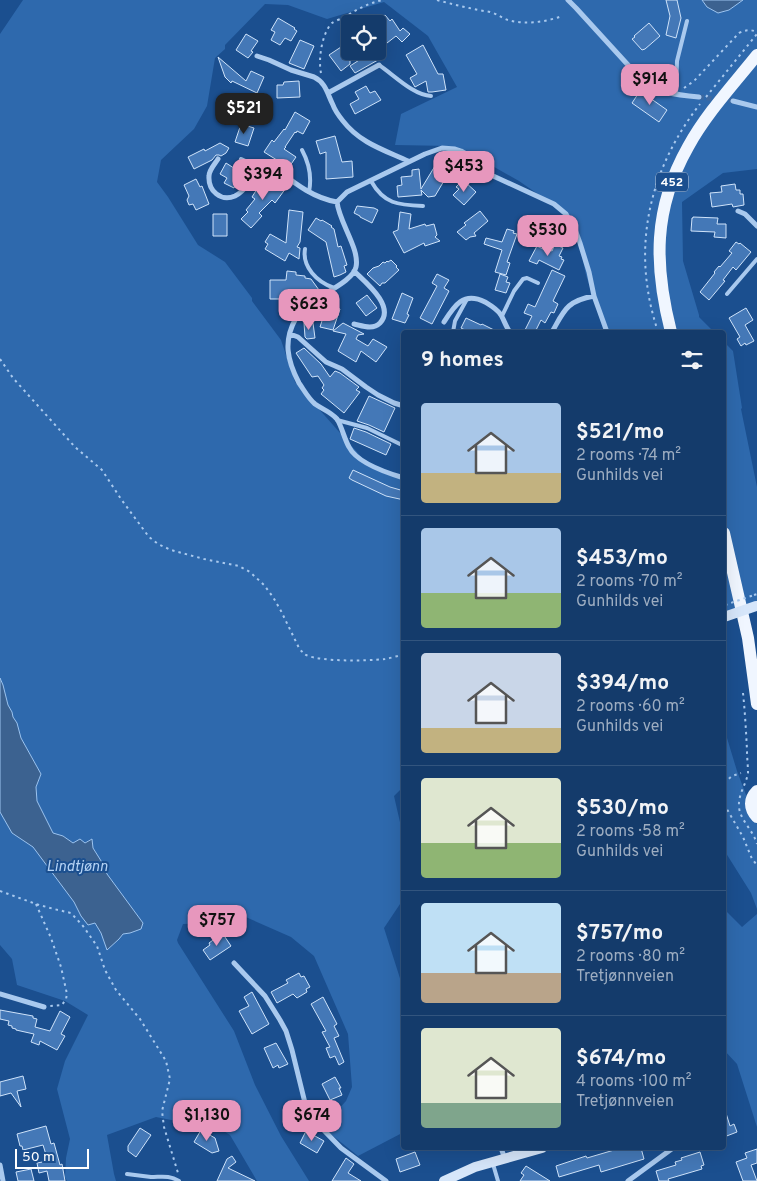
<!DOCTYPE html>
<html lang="en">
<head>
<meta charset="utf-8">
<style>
	body { margin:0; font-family:Overpass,sans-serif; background:#214673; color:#f1f3f6; height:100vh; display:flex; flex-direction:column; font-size:19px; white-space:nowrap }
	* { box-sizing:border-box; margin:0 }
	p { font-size:16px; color:#9dadc1 }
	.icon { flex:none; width:28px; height:28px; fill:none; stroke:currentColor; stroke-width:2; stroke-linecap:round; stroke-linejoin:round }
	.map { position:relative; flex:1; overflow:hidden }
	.drawer { position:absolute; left:401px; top:330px; width:325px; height:820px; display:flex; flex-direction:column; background:#143b6b; border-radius:5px; box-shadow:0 5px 20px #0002,0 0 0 1px #33557e }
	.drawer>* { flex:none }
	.controls { position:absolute; left:341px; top:15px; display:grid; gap:10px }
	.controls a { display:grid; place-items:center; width:45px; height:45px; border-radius:5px; background:#143b6b; box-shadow:0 5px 20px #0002,0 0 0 1px #33557e; font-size:25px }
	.scale { position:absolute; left:15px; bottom:12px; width:74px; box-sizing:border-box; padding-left:5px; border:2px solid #fff; border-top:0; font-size:14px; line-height:18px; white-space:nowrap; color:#fff; -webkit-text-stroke:4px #1b4f8f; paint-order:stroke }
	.price { position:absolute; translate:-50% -42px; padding:0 11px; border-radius:10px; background:#e797bd; color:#111; font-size:16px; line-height:32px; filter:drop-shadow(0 1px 2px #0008) }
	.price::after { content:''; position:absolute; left:50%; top:30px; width:15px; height:11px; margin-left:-8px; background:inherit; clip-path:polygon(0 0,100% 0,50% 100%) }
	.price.active { background:#222; color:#fff }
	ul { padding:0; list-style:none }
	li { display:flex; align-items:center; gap:15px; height:125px; padding:0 20px }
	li+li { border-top:1px solid #33557e }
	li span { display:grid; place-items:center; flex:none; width:140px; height:100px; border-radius:5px; color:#555 }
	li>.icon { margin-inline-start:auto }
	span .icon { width:60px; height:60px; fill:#fffc; stroke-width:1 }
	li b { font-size:21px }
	h2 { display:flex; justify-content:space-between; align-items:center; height:60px; padding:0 20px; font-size:21px }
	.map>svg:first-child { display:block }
</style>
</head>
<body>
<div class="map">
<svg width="757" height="1181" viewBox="0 0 757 1181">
	<rect width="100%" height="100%" fill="#1b4f8f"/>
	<path fill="#2e69ad" d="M23 0H702L707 7 729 10 743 0H757V169L723 173 682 202 683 261 699 315V317L714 332H604L586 275 574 219 519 181 468 152 450 146 395 145 401 114 457 87 428 36 384 2 327 19 288 5 265 4 225 45V49L215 58 207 106 194 129 161 160 157 182 168 197 198 245 225 262 252 298V301L281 340 295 382 364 460 404 480V786L394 796 402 831 404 852V898L384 928 404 991V1132L358 1156 322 1127 346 1101 352 1087 348 1034 314 956 291 937 239 914 214 923 183 924 177 940 178 943 234 1031 255 1085 281 1136 309 1181H257L230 1135 222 1130 156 1117 107 1135 114 1174 116 1181H67L65 1177 66 1158 70 1139 57 1089 65 1061 88 1015 65 1001 17 985 12 959 0 945V812L12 833 33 847 74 902 81 916 95 923 101 933 107 950 119 939 123 934 130 933 143 923 107 874 103 864 93 848 91 839 84 843H73L63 836 53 833 37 801 36 787 41 774 21 738 17 724 13 717 12 712 8 705 3 685 0 678V34Z
		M724 342 733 351 742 408 741 409 757 487V603L724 613Z
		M724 728 737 771 757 824V909L751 893 724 850Z
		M724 909 742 927 757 914V1127L737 1064 724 1050Z"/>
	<path fill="#3c6290" stroke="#9cc4f0" d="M702 0H743L729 10 718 13 707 7Z
		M0 678 3 685 8 705 12 712 13 717 17 723 21 738 41 774 36 787 37 801 53 833 63 836 73 843 80 839 85 843 92 839 93 848 103 864 107 874 143 923 141 929 130 933 123 934 119 939 107 950 101 933 95 923 88 925 81 916 74 902 33 847 12 833 0 812Z"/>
	<path fill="#4478b7" stroke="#cfe3fa" d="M666 0H677L681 18 676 38 666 35 670 16Z
		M385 15 390 21 392 19 400 31 403 28 410 34 402 42 396 36 378 50V21Z
		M278 18 295 28 294 29 297 31 291 41 285 38 280 45 271 40 275 32 271 30Z
		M649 23 660 36 645 49 642 50 632 39 635 37 634 36Z
		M246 34 258 41 251 51 253 52 248 58 236 50Z
		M300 40 314 46 304 69 289 63Z
		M350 41V64L341 71 329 55Z
		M423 45 438 74H443L446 90 432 92H428L426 81 415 87 410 78 417 74 406 55Z
		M365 51H382L385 56 355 73 350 66 367 55Z
		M218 57 246 81 251 71 264 77 257 93 232 81 231 83 225 77Z
		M660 73H673L672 84H659Z
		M299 81 300 97 277 98V85H283L284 82Z
		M366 86 370 93 375 91 381 100 355 114 350 104 359 99 355 92Z
		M640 91 667 110 659 122 632 103Z
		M295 112 310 121 303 134 297 131 296 133 295 132 285 147H286L284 149 296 157 287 170 278 164 280 162 264 152 272 140 274 142 284 129 285 130Z
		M241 124 254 128 248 146 235 142Z
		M335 136 342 162 352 161 353 177 326 179V152L320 154 316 141Z
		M220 143 229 148 226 153 221 156 219 155H216L212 160 194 169 188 157 204 149 205 151Z
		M438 161 451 169 435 196 428 197 421 190 422 195 398 197 397 186 402 185 401 177 412 176V170L419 169 421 189Z
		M226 163 240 172 234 188 224 183 227 178 220 174Z
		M270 177 286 188 275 203 272 200 259 213 262 216 251 228 241 219 248 212 246 210 255 199 252 197 257 189 258 190 262 185 264 186Z
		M196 179 200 187 202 186 209 204 196 210 193 204 189 205 187 200 189 196 184 185Z
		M463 180 476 192 464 205 453 195 459 189 456 187Z
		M735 184 736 190H740V194H743L744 205 733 207 732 204 712 207 710 193 722 192 721 186Z
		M357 206 374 208 378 210 372 223 360 217V216L354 213Z
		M289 210 303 212 300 242 297 247 300 248 299 259 289 253 285 261 265 249 268 244 265 242 270 234 286 243Z
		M480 211 488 221 474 233 476 236 470 237 466 240 457 232 466 225 464 223Z
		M400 212 411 214 409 229 425 224 426 226 434 224 437 235 435 237 440 241 425 246 424 243 404 253 393 232 398 230Z
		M213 214H227V236H213Z
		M693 217 718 218 717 224H726V238L714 237 715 232 691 231 692 218H693Z
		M316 218 321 221 322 220 332 226 331 227 334 229 338 247 341 246 347 265 344 266 346 272 340 275 334 277 326 242 308 230Z
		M507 229 514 231 513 233 517 234 507 262 510 263 506 275 495 272 502 250 484 244 486 238 502 242Z
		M736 242 739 244 740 243 751 252 736 270 733 267 723 280 725 281 709 300 700 292 715 273 714 272 719 266 720 267 732 253 729 251Z
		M555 244 563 248 559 256 562 257 561 259 564 260 559 270 539 260 537 264 529 261 537 246 547 251 548 249 552 251Z
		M391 260 397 266 396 267 399 270 385 283H382L380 286 367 274 373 268 379 266 383 262 385 263 387 261 388 262Z
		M552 270 565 276 553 301 558 304 554 313 551 312 545 323 541 320 535 332H524L532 316 524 313 528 304 535 307Z
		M287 271 296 272V275L305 276V278L311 279 319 290 311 296 284 294V299H270V280H286Z
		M437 274 449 280 444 288 449 291 432 324 420 318 437 286 432 283Z
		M500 274 508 277 506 282 510 283 506 293 495 290Z
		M402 293 413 298 407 314 409 315 405 323 392 319Z
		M367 295 377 308 366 316 356 303Z
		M327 305 340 309 333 330 320 327Z
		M746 308 753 320 745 325 754 341 746 345 745 343 741 346 737 339 740 337 729 318Z
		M466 318 481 325 482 324 498 332H469L461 328Z
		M304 323H313L315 338 307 339 305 337Z
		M343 323 364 334 358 335 356 339 368 346 373 339 387 347 376 362 361 351 356 362 338 351 346 334 333 331Z
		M304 348 321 364 330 377 335 371 340 373 359 387 356 390 360 392 344 413 321 394 324 390 322 388 324 385 318 376 312 377 296 353Z
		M369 396 395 408 384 432 369 425 357 421Z
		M354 428 366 432 391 444 386 455 350 439Z
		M353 470 390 487 404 491V500L386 496 352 480 349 478Z
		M223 934 231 946 210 960 203 950 210 945 209 943 220 935 221 936Z
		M299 973 301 977 304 976 310 987 306 989 307 992 297 998 293 994 277 1003 271 992 288 983 286 980Z
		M252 992 269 1024 252 1034 239 1011 249 1006 244 997Z
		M323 997 337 1024 334 1026 339 1036 334 1038 344 1062 339 1065 335 1056 330 1058 326 1048 330 1047 322 1032 326 1031 311 1004Z
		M0 1010 33 1016V1018L37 1019 35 1027 50 1031 60 1011 70 1017 61 1034 65 1036 57 1050 40 1041 39 1045 31 1042 34 1034 16 1030V1029L12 1028V1026L8 1025 9 1021 0 1019Z
		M276 1043 288 1064 279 1068 278 1065 273 1068 264 1048Z
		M23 1076 26 1089 17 1091 21 1107 11 1093 0 1096V1082Z
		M335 1077 341 1088H339L342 1095 330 1100 322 1084Z
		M724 1110H725L730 1126 734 1124 737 1132 724 1137Z
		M46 1126 51 1144 54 1143 60 1165 62 1164 65 1181H49L47 1171 39 1173 37 1163 48 1161 43 1145 23 1150 22 1146H20L17 1134Z
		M140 1128 151 1135 136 1157 128 1151V1146Z
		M201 1130 215 1138 219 1151 212 1153 194 1142Z
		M306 1131 324 1141 317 1153 300 1143Z
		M621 1148H641L644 1159 601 1172 599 1165 559 1177 556 1166 586 1156 587 1158Z
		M757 1149V1163L751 1165 757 1181H743L736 1162 747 1158 745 1153Z
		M415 1152 420 1165 400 1172 396 1159Z
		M700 1152 704 1165 701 1166 702 1169 668 1179 669 1181H659L656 1171 676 1165 675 1162 682 1160 681 1158Z
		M232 1156 236 1162 228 1168 255 1181H217L227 1159Z
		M346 1158 354 1164 348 1173 361 1181H332Z
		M526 1166 550 1181H520L524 1175 521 1173Z
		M31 1169 34 1181H18L16 1172Z"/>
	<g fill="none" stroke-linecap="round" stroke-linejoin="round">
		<path stroke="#3d69a0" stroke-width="5" stroke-dasharray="5 2.5" stroke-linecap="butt" d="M699 97 733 101"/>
		<path stroke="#a9c9ee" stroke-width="2" stroke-dasharray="2.5 4" stroke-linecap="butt" d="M437 0C455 5 472 9 490 12 497 14 502 18 508 20 525 25 546 22 562 16
			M321 73C318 59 322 33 332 23 335 21 340 19 343 18 356 10 368 3 383 0
			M684 88 694 81 739 33C745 30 750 29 757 32
			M706 97 757 34
			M658 332C654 319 650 305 648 291 637 223 658 158 700 104
			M0 359 13 378 75 447 102 470 121 499 149 537 158 544 171 550 204 559 239 566 250 572 264 585 273 597 281 611 300 650C303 652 303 653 306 655 321 662 368 661 385 659 391 658 398 656 404 654
			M754 595 757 594
			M743 693C745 712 746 731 747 750 747 758 748 766 748 773 746 785 738 794 739 807 740 820 753 830 757 844
			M724 783 732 776 741 773
			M724 804 743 837 752 859 757 865
			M0 891 36 904 54 909 71 913 83 926 97 946 105 970 116 990 140 1019 166 1061 170 1079 162 1111 164 1127 178 1173
			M36 904 51 938 61 967 67 994 66 999 62 1005 50 1006"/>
		<path stroke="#a9c9ee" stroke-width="4" d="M379 65C394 75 413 95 431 96
			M676 94 677 61 687 21
			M302 150C309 163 312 177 309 192
			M241 159C248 163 257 164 264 169
			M371 181C384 204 398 205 423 206
			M305 249C302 267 317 282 334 288
			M727 294 757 259
			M502 316 514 291 523 279 527 278 538 283
			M453 332 455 321 467 299
			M337 420 367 428 404 446
			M493 1164 498 1181
			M127 1174C135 1175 143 1176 151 1177 162 1177 169 1175 179 1181"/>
		<path stroke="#a9c9ee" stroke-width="5" d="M568 0 576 8 639 77C657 93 676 95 699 97
			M257 56 269 60 291 70 314 77C326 83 327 93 333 105 335 111 339 116 343 121 360 143 384 150 408 161
			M328 93 379 65
			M733 101 757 107
			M218 159C215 164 209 170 209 176 208 191 221 202 235 196 248 190 252 174 264 169 269 166 274 168 279 171 297 185 314 198 337 202
			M738 211 745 214 757 226
			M354 271C364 281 396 306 380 323 373 330 363 326 354 324
			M444 322C454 306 463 291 485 302 490 305 497 309 501 315 504 320 506 327 510 332
			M552 332C564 311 566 301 594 296
			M290 334 298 337 326 362 342 369 366 387 378 395 394 403 404 406
			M404 478C387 473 357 463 349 447 344 438 342 427 337 419 331 412 322 409 315 404 308 398 304 390 299 383 287 360 283 341 296 318 307 298 352 285 356 267 360 249 339 222 337 202L347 192 425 154 442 148 455 149 461 151 468 155 491 175 554 204 566 214 576 232 580 243 589 272 594 296 607 332
			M234 963 265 996 280 1020 286 1031 292 1050 306 1107 311 1117 341 1148 386 1181
			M0 994 44 1007
			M501 1148 505 1159
			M0 1165 3 1181
			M628 1181 673 1148"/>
		<path stroke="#d6e6fa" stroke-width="10" d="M444 1181 475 1167 542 1148"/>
		<path stroke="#f0f6ff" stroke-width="12" d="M671 332C654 265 653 209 688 147 706 114 733 85 757 55
			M724 533 748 638 757 704
			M757 791C749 799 749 808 757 817"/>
		<path stroke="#a9c9ee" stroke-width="2" stroke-dasharray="2.5 4" stroke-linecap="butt" d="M725 605 754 595"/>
		<path stroke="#d6e6fa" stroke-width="10" d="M724 617 756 606"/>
	</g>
	<g text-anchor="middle" stroke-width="4" stroke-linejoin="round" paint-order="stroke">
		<rect fill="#1b4f8f" stroke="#bbcadd" stroke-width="1" x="656" y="172.5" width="32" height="19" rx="4"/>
		<g font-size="12" font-weight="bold" fill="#fff">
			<text x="672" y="186">452</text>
		</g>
		<g font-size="15" font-style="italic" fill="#b5d3f5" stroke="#1b4f8f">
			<text x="77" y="871">Lindtjønn</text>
		</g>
	</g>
</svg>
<div class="controls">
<a><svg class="icon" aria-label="locate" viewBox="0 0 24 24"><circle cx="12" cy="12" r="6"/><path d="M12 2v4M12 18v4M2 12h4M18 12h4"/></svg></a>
</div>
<div class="scale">50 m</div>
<b class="price" style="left:650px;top:106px">$914</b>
<b class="price active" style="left:244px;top:135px">$521</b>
<b class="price" style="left:464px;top:193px">$453</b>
<b class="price" style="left:263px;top:201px">$394</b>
<b class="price" style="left:548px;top:257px">$530</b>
<b class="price" style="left:309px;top:331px">$623</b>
<b class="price" style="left:217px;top:947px">$757</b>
<b class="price" style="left:207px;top:1142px">$1,130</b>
<b class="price" style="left:312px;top:1142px">$674</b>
<section class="drawer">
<h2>9 homes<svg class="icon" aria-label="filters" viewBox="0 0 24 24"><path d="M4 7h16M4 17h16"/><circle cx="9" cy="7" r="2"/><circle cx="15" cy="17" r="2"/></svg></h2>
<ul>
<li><span style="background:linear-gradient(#a9c7e8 70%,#c2b280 0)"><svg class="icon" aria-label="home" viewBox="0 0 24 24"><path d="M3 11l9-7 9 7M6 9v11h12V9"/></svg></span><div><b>$521/mo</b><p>2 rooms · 74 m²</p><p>Gunhilds vei</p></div></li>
<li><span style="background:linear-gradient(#a9c7e8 65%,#8fb573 0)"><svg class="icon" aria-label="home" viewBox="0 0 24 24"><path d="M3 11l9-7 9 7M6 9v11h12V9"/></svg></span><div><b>$453/mo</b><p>2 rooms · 70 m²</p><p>Gunhilds vei</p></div></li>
<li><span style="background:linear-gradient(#c9d6e8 75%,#c2b280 0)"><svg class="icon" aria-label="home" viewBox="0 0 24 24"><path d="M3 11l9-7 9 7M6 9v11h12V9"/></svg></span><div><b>$394/mo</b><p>2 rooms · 60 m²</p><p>Gunhilds vei</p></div></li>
<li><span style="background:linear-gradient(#dfe7d0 65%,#8fb573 0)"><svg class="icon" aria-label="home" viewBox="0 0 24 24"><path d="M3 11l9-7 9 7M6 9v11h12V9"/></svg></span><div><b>$530/mo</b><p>2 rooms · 58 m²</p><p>Gunhilds vei</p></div></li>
<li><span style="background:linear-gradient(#bfe0f5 70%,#b9a48a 0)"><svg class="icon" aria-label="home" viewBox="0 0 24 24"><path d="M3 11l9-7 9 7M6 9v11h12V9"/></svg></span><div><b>$757/mo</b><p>2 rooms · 80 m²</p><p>Tretjønnveien</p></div></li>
<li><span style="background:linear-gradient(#dfe7d0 75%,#7fa58c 0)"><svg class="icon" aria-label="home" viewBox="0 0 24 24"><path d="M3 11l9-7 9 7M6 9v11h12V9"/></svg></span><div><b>$674/mo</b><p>4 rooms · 100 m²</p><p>Tretjønnveien</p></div></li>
</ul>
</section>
</div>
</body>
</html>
